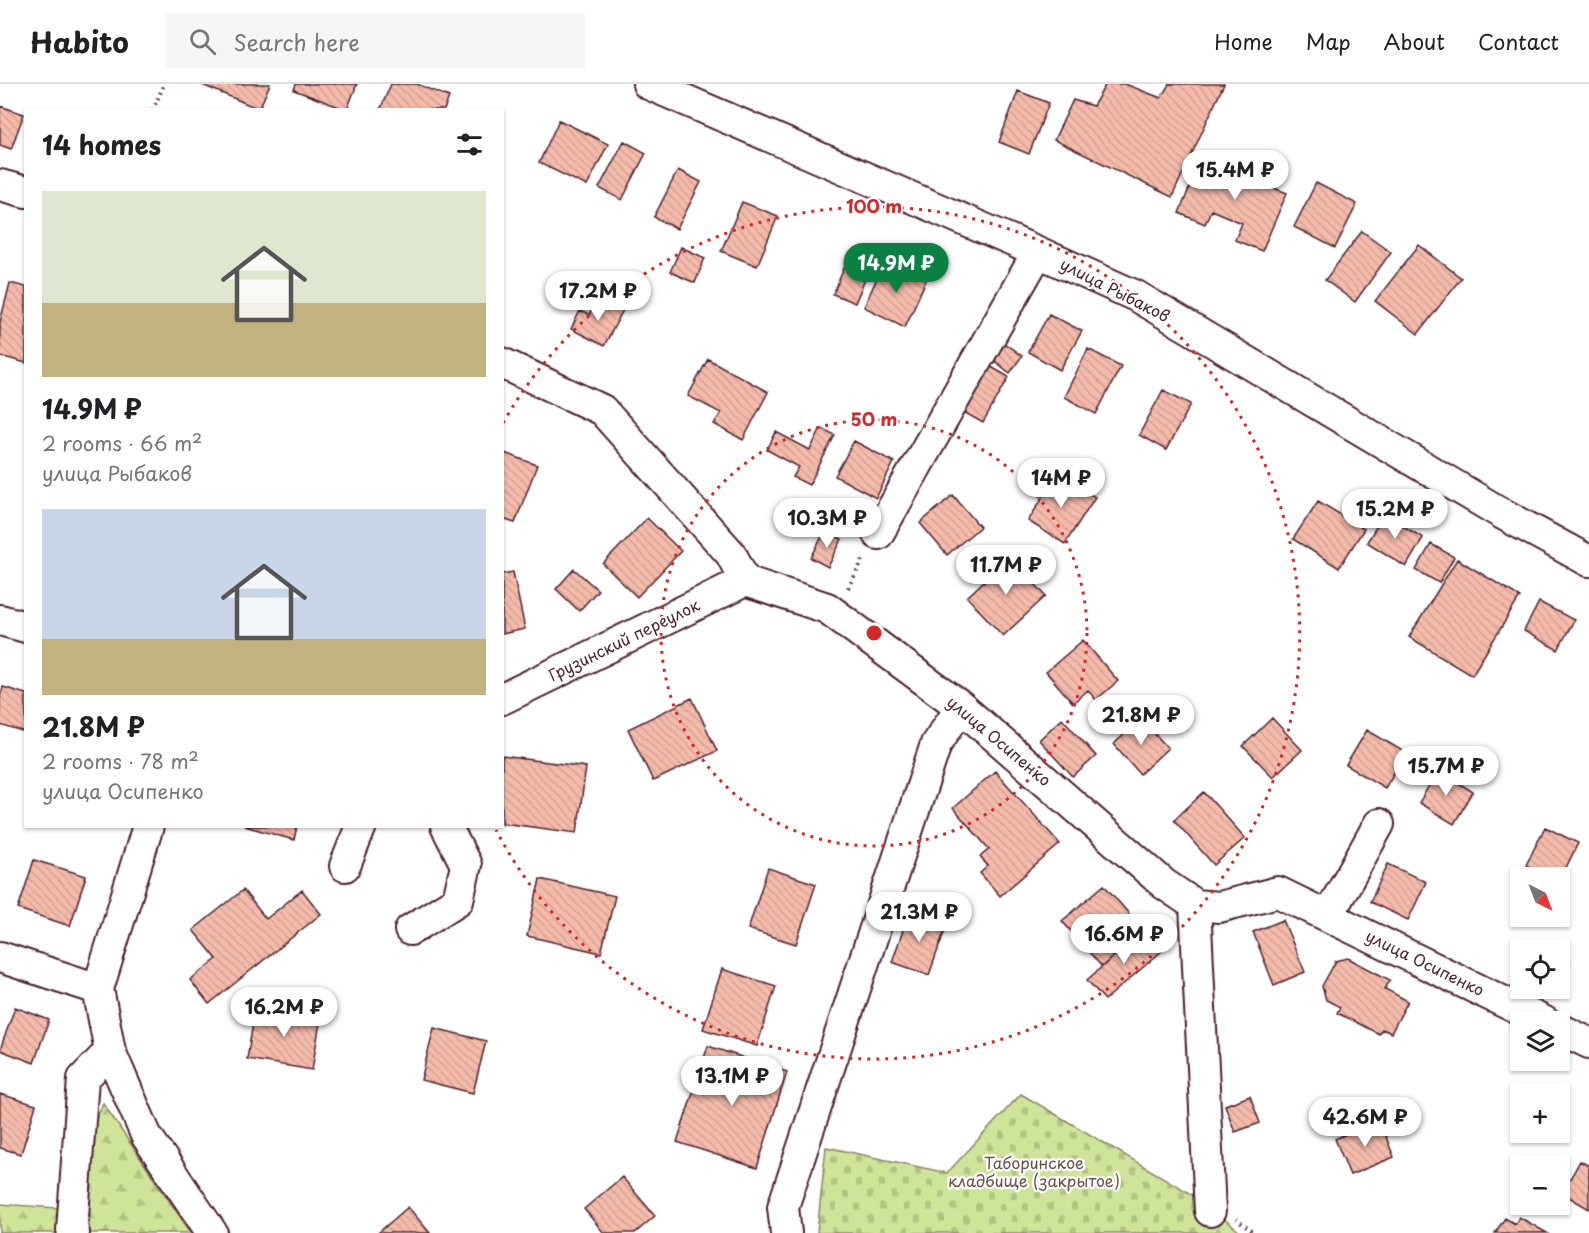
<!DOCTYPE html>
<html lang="en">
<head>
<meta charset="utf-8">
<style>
	body { margin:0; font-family:"Playpen Sans",sans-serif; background:#f6f6f6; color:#202124; height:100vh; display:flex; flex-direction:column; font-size:22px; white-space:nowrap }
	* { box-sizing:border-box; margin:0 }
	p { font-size:20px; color:#757577 }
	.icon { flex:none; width:33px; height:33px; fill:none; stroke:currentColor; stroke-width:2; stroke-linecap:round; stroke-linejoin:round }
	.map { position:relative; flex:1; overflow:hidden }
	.panel { position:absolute; left:24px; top:24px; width:480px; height:720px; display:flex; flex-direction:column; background:#fff; border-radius:0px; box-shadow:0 2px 4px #0004 }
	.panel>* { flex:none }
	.needle { width:39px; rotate:138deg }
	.tools { position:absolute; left:1510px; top:783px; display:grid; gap:12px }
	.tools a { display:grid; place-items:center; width:60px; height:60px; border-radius:0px; background:#fff; box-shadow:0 2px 4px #0004; font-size:30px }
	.price { position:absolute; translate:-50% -51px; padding:0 14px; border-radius:21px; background:#fff; color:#222; font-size:20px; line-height:39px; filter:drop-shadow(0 2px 3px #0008) }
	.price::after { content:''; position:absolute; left:50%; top:36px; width:18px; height:14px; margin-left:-9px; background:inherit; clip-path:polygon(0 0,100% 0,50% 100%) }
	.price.on { background:#0b8043; color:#fff }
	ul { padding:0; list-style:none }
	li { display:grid; align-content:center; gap:12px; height:318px; padding:0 18px }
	li span { display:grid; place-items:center; height:186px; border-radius:0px; color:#555 }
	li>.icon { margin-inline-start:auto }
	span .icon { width:108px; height:108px; fill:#fffc; stroke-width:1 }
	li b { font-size:26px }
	h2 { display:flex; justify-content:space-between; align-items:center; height:72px; padding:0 18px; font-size:26px }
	header { display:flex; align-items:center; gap:36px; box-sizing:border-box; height:84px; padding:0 30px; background:#fff; border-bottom:2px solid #e0e0e0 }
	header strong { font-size:28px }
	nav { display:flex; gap:33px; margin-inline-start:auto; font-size:21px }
	.search { width:420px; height:54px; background:#f6f6f6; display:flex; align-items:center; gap:15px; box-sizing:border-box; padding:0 21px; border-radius:0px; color:#757577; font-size:22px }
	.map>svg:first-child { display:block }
</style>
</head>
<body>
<header>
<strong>Habito</strong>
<div class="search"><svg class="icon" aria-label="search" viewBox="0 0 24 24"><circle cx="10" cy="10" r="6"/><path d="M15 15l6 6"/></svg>Search here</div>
<nav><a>Home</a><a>Map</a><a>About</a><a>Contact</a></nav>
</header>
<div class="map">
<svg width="1589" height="1149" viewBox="0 0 1589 1149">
	<defs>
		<pattern id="forest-firs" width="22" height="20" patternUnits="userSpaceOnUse" patternTransform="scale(1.5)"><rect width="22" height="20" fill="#cfe498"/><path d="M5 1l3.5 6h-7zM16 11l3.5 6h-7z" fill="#b3c383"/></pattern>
		<pattern id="cemetery-stones" width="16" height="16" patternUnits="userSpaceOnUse" patternTransform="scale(1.5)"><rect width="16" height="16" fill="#cfe498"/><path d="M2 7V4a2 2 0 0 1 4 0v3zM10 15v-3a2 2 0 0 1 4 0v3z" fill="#b3c383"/></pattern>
		<pattern id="building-back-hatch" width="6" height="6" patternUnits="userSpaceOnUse" patternTransform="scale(1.5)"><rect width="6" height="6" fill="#f4bbab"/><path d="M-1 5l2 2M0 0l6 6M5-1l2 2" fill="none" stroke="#d3a093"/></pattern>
	</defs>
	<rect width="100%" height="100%" fill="#fff"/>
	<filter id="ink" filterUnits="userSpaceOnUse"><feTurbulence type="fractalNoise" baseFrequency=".0167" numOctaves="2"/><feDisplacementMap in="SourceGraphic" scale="12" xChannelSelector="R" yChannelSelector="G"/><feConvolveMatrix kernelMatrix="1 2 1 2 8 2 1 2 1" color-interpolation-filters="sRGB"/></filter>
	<g filter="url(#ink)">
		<path fill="url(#forest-firs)" stroke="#8c8262" stroke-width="1.5" d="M103 1019 191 1149H0V1120L57 1124Z"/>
		<path fill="url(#cemetery-stones)" stroke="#8c8262" stroke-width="1.5" d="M1021 1010 1203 1117 1241 1149H817L826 1063 947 1089Z"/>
		<path fill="url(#building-back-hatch)" stroke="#4a1f2b" stroke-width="1.5" d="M200 0H270L259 25Z
			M296 0H357L347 26 294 6Z
			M391 0H417L449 13 444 26H380Z
			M1106 0H1125L1161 14 1169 0H1224L1172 113 1054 56 1073 16 1093 22Z
			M1018 7 1049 19 1029 70 999 58Z
			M0 22 24 30 11 65 0 61Z
			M559 36 608 60 587 102 539 79Z
			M624 57 646 69 622 116 599 104Z
			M1201 76 1227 87 1230 79 1261 92 1259 98 1287 109 1262 167 1235 156 1242 139 1211 126 1205 140 1179 129Z
			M678 86 701 98 677 145 654 133Z
			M1316 99 1357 120 1335 164 1294 143Z
			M742 118 778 132 757 182 721 167Z
			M1362 147 1391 168 1355 218 1325 196Z
			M1419 161 1461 194 1418 250 1375 217Z
			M681 163 705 174 695 199 670 188Z
			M848 175 870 184 855 219 833 210Z
			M897 180 927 194 905 243 864 223 881 185 892 190Z
			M10 199 26 203V279L0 272V238Z
			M598 213 623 226 604 262 571 245 580 227 589 231Z
			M1049 230 1082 247 1060 286 1028 268Z
			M1004 259 1022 272 1010 289 992 275Z
			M1088 265 1121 282 1096 330 1064 313Z
			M708 275 768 308 743 356 714 340 721 329 688 312Z
			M986 280 1009 293 983 339 960 326Z
			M1163 306 1191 320 1166 366 1139 351Z
			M821 344 835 351 809 401 793 393 799 383 767 366 776 348 810 366Z
			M854 357 894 378 876 414 835 392Z
			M502 368 537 381 515 439 502 435Z
			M1057 390 1095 413 1065 460 1028 437Z
			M953 411 980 443 947 471 920 439Z
			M1318 417 1364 445 1339 484 1293 455Z
			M1384 430 1423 454 1406 483 1367 458Z
			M647 434 681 467 637 513 603 480Z
			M825 447 842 455 828 483 811 474Z
			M1431 460 1454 473 1439 499 1416 486Z
			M1010 473 1046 512 1003 552 967 513Z
			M1457 475 1520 513 1472 591 1409 553Z
			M574 485 598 506 579 527 556 505Z
			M513 488 525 545 502 550V490Z
			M1539 518 1574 536 1558 566 1524 547Z
			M1083 556 1118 597 1096 616 1088 606 1073 619 1046 588Z
			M3 603 26 610V649L0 641V613Z
			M692 614 717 667 653 697 628 645Z
			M1062 634 1096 672 1073 693 1039 656Z
			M1272 634 1302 666 1273 693 1243 662Z
			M1141 635 1168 664 1140 690 1114 660Z
			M1367 646 1406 669 1385 704 1346 681Z
			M502 672 586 683 577 749 502 739Z
			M1438 686 1473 708 1454 740 1419 719Z
			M995 687 1060 760 1000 812 980 789 988 782 980 773 989 765 953 724Z
			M1204 708 1245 754 1214 781 1174 736Z
			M244 742H297L294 756Z
			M1545 743 1578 759 1560 796V794H1550L1526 781Z
			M34 776 86 792 70 842 18 825Z
			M1388 780 1426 798 1408 836 1370 818Z
			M768 784 816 800 796 860 748 845Z
			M540 795 615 812 601 869 527 852Z
			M1104 801 1143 846 1102 883 1062 837Z
			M243 806 266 835 302 806 321 830 209 920 190 896 217 875 193 846Z
			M910 826 947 840 929 891 892 878Z
			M1283 836 1305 888 1274 901 1253 848Z
			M1143 846 1162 867 1105 916 1087 896Z
			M1560 872 1570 877 1561 893 1569 897 1564 908 1557 904H1560Z
			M1348 874 1390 896 1385 905 1408 917 1391 949 1382 945 1379 950 1337 929 1340 923 1326 916 1322 902 1336 877Z
			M722 885 776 902 757 962 703 945Z
			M256 921 321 932 312 986 247 975Z
			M15 923 49 936 34 979 0 966Z
			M434 944 486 957 473 1009 421 996Z
			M708 962 787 988 757 1084 677 1058Z
			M0 1010 36 1021 21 1070 0 1064Z
			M1250 1012 1260 1039 1235 1048 1225 1021Z
			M1379 1036 1394 1073 1350 1091 1335 1055Z
			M1580 1077 1589 1082V1125L1562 1109Z
			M622 1093 655 1132 635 1149H604L584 1125Z
			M408 1123 430 1149H378Z
			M1519 1133 1547 1149H1495L1505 1134 1515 1140Z"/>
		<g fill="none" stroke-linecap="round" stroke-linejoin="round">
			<g stroke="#4a1f2b" stroke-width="34">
				<path id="minor" d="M648 0 1038 168 1136 212 1501 429 1589 477
					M0 101 26 108
					M502 279 602 326 731 470 745 497 827 524 961 623 1164 800 1195 821 1219 823 1278 808 1545 938
					M878 450 1038 168
					M0 536 26 543
					M502 615 745 497
					M148 742 98 905 110 967 146 1051 212 1149
					M345 782 361 742
					M1195 821 1210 1127
					M1328 832 1379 740
					M410 846 458 816 466 781 446 742
					M0 873 98 905
					M1560 945 1589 959
					M74 1149 72 1146 83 995 110 967
					M786 1149 783 1123 936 660 961 623"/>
			</g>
			<path stroke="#4a1f2b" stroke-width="4" stroke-dasharray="1.5 4.5" stroke-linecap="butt" d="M153 26 164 0
				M848 504 864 474
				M1236 1135 1254 1149"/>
			<use href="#minor" stroke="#fff" stroke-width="30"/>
		</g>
	</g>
	<g fill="none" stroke="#d62828" stroke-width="3" stroke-dasharray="3 6">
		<circle cx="874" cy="549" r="213"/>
		<path d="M503 339A426 426 0 1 1 496 746"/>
	</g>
	<g text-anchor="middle" stroke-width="4.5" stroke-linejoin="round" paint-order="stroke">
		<g font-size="16" fill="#4a1f2b" stroke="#fff">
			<text transform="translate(1115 206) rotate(27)" y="6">улица Рыбаков</text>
			<text transform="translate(624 556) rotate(-26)" y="6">Грузинский переулок</text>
			<text transform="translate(999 657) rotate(40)" y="6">улица Осипенко</text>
			<text transform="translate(1425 879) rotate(26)" y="6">улица Осипенко</text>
		</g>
		<g font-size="16" fill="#6b5046" stroke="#fff">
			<text x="1034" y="1085">Таборинское<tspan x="1034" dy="18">кладбище (закрытое)</tspan></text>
		</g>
	</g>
	<circle cx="874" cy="549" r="9" fill="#d62828" stroke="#fff" stroke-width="3"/>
	<g font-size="18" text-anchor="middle" font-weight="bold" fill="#d62828" stroke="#fff" stroke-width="4.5" stroke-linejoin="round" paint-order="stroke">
		<text x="874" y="129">100 m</text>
		<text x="874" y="342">50 m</text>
	</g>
</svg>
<div class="tools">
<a><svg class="needle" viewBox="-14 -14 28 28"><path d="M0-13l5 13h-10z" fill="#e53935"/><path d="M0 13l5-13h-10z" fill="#757577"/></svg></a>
<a><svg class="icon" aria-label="locate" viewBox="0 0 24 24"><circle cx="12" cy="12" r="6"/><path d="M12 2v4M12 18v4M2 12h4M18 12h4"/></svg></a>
<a><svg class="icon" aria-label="layers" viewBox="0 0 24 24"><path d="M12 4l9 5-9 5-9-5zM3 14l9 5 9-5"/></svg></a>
<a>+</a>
<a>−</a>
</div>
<b class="price" style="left:1235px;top:117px">15.4M ₽</b>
<b class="price on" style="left:896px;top:210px">14.9M ₽</b>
<b class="price" style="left:598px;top:238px">17.2M ₽</b>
<b class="price" style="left:1061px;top:425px">14M ₽</b>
<b class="price" style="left:1395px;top:456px">15.2M ₽</b>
<b class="price" style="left:827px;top:465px">10.3M ₽</b>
<b class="price" style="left:1006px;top:512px">11.7M ₽</b>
<b class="price" style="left:1141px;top:662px">21.8M ₽</b>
<b class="price" style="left:1446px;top:713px">15.7M ₽</b>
<b class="price" style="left:919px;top:859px">21.3M ₽</b>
<b class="price" style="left:1124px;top:881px">16.6M ₽</b>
<b class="price" style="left:284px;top:954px">16.2M ₽</b>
<b class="price" style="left:732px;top:1023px">13.1M ₽</b>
<b class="price" style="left:1365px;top:1064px">42.6M ₽</b>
<section class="panel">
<h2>14 homes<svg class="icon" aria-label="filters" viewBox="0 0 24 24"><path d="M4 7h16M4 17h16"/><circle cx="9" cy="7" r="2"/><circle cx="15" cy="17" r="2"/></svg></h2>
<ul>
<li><span style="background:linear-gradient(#dfe7d0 60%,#c2b280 0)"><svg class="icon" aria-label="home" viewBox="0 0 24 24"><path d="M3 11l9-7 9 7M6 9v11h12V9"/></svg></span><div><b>14.9M ₽</b><p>2 rooms · 66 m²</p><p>улица Рыбаков</p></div></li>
<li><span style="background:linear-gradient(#c9d6e8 70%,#c2b280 0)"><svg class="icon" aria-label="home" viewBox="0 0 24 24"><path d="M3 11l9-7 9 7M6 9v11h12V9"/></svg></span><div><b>21.8M ₽</b><p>2 rooms · 78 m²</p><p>улица Осипенко</p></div></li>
</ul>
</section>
</div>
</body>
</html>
